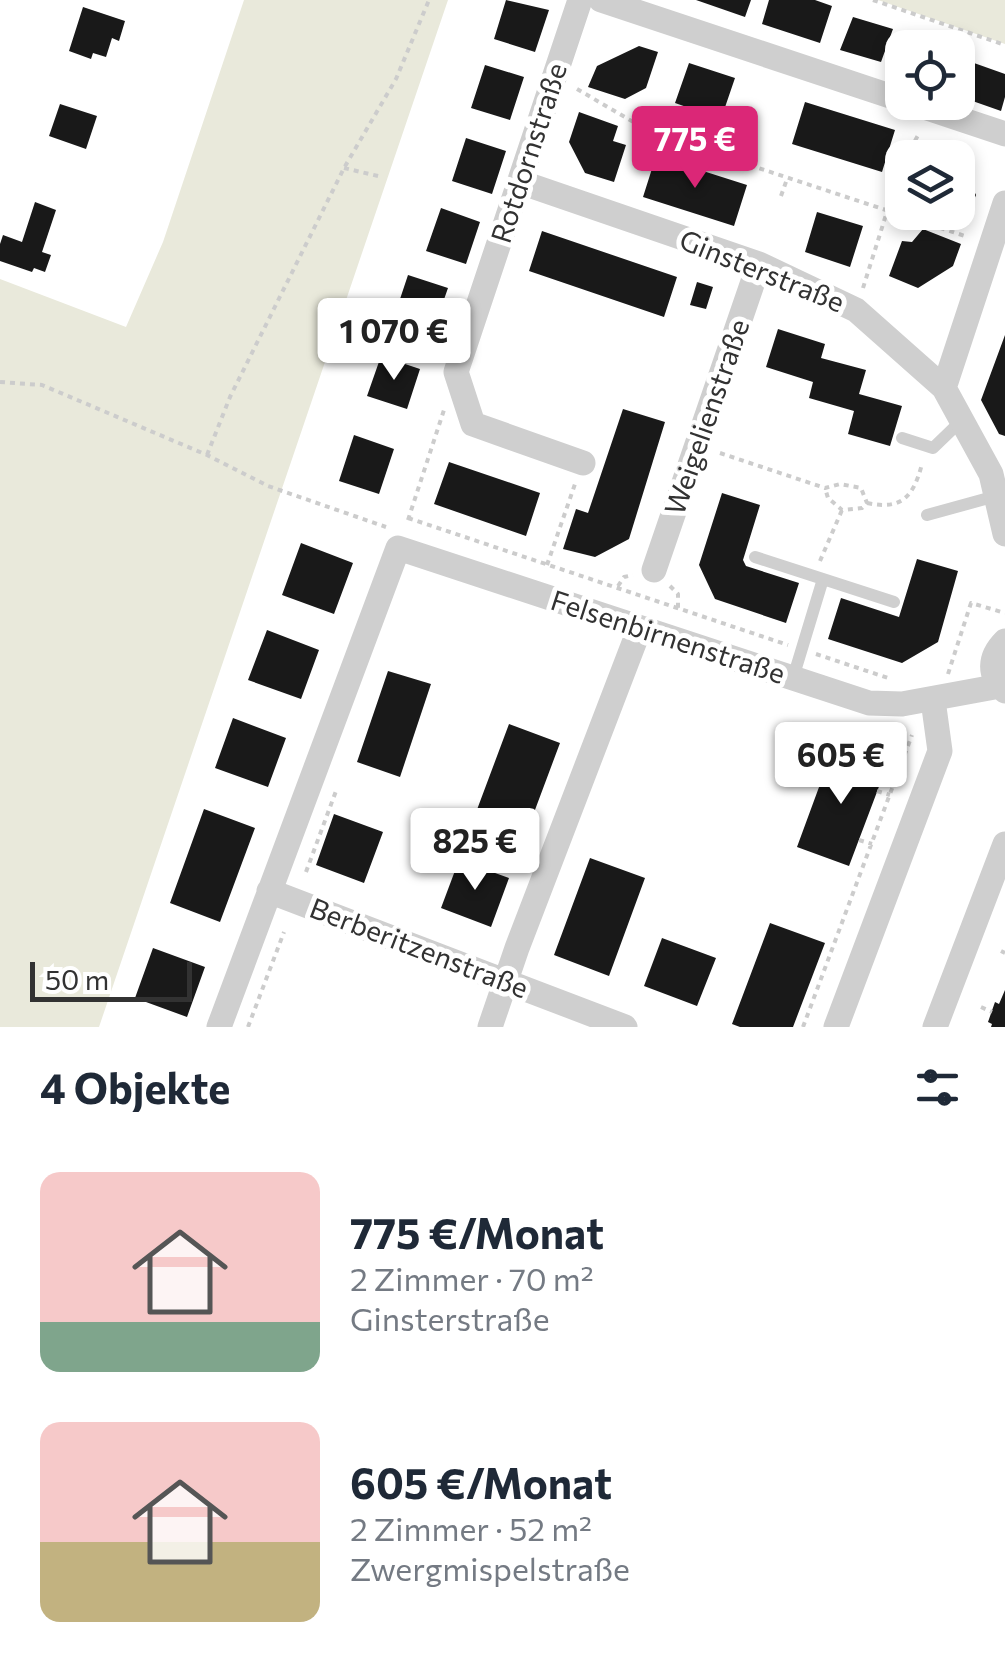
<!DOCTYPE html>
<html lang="de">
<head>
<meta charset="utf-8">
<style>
	body { margin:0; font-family:Commissioner,sans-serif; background:#f2f2f3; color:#1f2937; height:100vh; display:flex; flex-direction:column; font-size:38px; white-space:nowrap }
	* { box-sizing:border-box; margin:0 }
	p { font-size:32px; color:#747a83 }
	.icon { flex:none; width:55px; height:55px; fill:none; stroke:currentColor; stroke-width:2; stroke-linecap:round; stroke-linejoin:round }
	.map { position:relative; height:1027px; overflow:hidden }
	.panel { display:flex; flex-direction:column; background:#fff; flex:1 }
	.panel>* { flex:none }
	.buttons { position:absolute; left:885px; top:30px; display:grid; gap:20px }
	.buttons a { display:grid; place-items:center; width:90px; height:90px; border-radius:20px; background:#fff; box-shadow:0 5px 15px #0003; font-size:50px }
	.scale { position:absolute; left:30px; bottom:25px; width:162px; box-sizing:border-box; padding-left:10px; border:5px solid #323232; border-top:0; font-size:28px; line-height:35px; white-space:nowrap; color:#323232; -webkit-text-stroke:8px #fff; paint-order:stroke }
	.price { position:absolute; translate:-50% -85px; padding:0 22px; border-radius:10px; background:#fff; color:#222; font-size:32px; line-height:65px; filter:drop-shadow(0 2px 5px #0008) }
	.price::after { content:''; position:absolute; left:50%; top:60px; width:30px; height:22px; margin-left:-15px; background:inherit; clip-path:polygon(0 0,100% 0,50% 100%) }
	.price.selected { background:#db2777; color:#fff }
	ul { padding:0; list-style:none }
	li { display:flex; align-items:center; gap:30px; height:250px; padding:0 40px }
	li span { display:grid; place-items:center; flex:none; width:280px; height:200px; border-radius:20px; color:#555 }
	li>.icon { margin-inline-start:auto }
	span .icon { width:120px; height:120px; fill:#fffc; stroke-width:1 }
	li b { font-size:42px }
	h2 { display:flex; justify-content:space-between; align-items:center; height:120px; padding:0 40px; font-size:42px }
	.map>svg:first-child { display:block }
</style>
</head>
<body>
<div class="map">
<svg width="1005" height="1027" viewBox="0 0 1005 1027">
	<rect width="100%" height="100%" fill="#fff"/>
	<path fill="#e9e9db" d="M244 0H448L99 1027H0V279L126 327 163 242Z
		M878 0H1005V44Z"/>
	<path fill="#191919" d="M506 0 549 10 535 52 494 39Z
		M696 0H751L745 17Z
		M769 0H815L832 6 820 43 762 24Z
		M83 7 125 21 119 41 112 38 106 57 93 53 91 59 69 51Z
		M853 17 893 29 881 62 840 50Z
		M639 46 658 52 646 88 625 99 588 87 597 66Z
		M689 63 735 78 721 119 675 103Z
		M974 63 1005 74V97L1001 111 964 98Z
		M485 65 524 77 510 120 471 108Z
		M805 102 895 130 882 172 792 144Z
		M60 104 97 116 86 149 49 136Z
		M579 112 618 126 613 141 626 145 614 182 585 173 569 142Z
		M466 138 506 151 492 194 452 181Z
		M933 144 954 150 957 158H928Z
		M656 156 747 185 734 226 643 197Z
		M958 158 976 195 968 214 958 211Z
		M35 202 56 210 42 252 51 255 45 272 34 268 32 272 0 261V244L3 235 22 242Z
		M441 208 480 222 466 264 426 251Z
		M817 212 863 226 850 267 805 252Z
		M923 229 961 244 953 266 918 288 889 276 902 241 912 242Z
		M542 231 677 277 664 317 529 271Z
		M408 275 448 288 433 331 394 317Z
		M697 282 713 287 706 309 690 305Z
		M778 329 825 344 821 358 866 370 859 394 902 406 890 446 848 434 854 411 809 398 813 382 766 367Z
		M1005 335V436L999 434 981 400Z
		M381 356 420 369 407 409 367 396Z
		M623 409 665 422 629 539 595 557 563 549 576 509 588 513Z
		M354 435 394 449 379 494 339 481Z
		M449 462 540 493 526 536 434 504Z
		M722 493 760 505 743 560 746 566 799 583 786 623 715 599 699 565Z
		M301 543 353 563 334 614 282 595Z
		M917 559 958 571 938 642 902 663 828 639 841 598 899 617Z
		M267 630 319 650 301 699 248 680Z
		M388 671 431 684 400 777 357 762Z
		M233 718 286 738 268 787 215 768Z
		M509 724 560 743 523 842 472 823Z
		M833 749 886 768 849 866 797 847Z
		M204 809 255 828 220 922 170 903Z
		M334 814 383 832 364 883 316 865Z
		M590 858 645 878 609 976 554 955Z
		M459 860 509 878 491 927 441 908Z
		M770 923 825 943 793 1027H740L732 1024Z
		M662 938 716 958 697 1006 644 986Z
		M153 948 205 967 187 1017 135 998Z
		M1005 990V1027H991L992 1024 988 1022 995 1002 999 1004Z"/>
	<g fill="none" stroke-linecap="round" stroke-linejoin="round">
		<path stroke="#ccc" stroke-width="4" stroke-dasharray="5 5" stroke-linecap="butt" d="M873 0 1005 45
			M577 89 652 133 968 237
			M905 158 920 132
			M746 165 756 136
			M344 168 382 177
			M781 196 787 179
			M863 288 902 164
			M0 382 42 385 207 455 268 486 386 527
			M720 453 825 488 840 484 861 488 867 503 862 508 842 510 828 498 825 488
			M207 455 230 397 344 168 396 79 429 0
			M867 503C901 510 913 498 922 464
			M408 518 788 645
			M408 520 444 410
			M820 561 842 510
			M547 565 575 484
			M618 586 624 577 633 575
			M670 586 678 594V609
			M816 654 888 678
			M948 674 971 603 1005 613
			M877 791 890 795
			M859 840 872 844
			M306 872 336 791
			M1001 951 1005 953
			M981 1007 992 1012
			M248 1027 284 932
			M803 1027 912 735"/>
		<path stroke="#cfcfcf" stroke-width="12" d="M902 438 933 448 962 420
			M927 515 996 496
			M755 557 894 602
			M793 678 823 579"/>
		<path stroke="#cfcfcf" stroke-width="25" d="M580 0 456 372 473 424 583 463
			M601 0 902 100
			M909 102 1005 134
			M520 182 759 264 856 310 944 388 991 474 1005 534
			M944 388 1005 203
			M654 570 759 264
			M1005 641C989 657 988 675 1005 691
			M269 891 625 1027
			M219 1027 398 548 869 703 902 704 1000 686
			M490 1027 517 948 639 630
			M836 1027 940 751 933 700
			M935 1027 1005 844"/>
	</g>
	<g text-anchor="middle" stroke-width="10" stroke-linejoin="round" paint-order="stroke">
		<g font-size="28" fill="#323232" stroke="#fff">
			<text transform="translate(529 153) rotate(-72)" y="10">Rotdornstraße</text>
			<text transform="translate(762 271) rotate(22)" y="10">Ginsterstraße</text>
			<text transform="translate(707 417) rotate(-71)" y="10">Weigelienstraße</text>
			<text transform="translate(668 637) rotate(18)" y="10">Felsenbirnenstraße</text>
			<text transform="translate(419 948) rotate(21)" y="10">Berberitzenstraße</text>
		</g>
	</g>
</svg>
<div class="buttons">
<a><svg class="icon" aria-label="locate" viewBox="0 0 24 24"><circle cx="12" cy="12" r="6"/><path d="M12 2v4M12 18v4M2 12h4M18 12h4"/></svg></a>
<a><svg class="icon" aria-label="layers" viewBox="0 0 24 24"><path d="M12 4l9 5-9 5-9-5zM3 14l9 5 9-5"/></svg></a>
</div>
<div class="scale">50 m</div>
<b class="price selected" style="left:695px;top:191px">775 €</b>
<b class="price" style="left:394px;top:383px">1 070 €</b>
<b class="price" style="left:841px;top:807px">605 €</b>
<b class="price" style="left:475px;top:893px">825 €</b>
</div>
<section class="panel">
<h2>4 Objekte<svg class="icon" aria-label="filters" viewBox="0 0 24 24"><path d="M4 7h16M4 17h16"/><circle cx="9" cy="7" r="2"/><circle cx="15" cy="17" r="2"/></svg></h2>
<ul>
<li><span style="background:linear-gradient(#f6c9c9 75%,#7fa58c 0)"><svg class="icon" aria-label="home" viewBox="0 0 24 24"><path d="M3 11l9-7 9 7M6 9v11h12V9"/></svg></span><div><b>775 €/Monat</b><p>2 Zimmer · 70 m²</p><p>Ginsterstraße</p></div></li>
<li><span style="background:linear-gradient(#f6c9c9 60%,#c2b280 0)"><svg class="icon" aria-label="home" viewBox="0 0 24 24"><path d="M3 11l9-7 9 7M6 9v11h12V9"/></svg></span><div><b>605 €/Monat</b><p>2 Zimmer · 52 m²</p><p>Zwergmispelstraße</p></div></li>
</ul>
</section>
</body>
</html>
